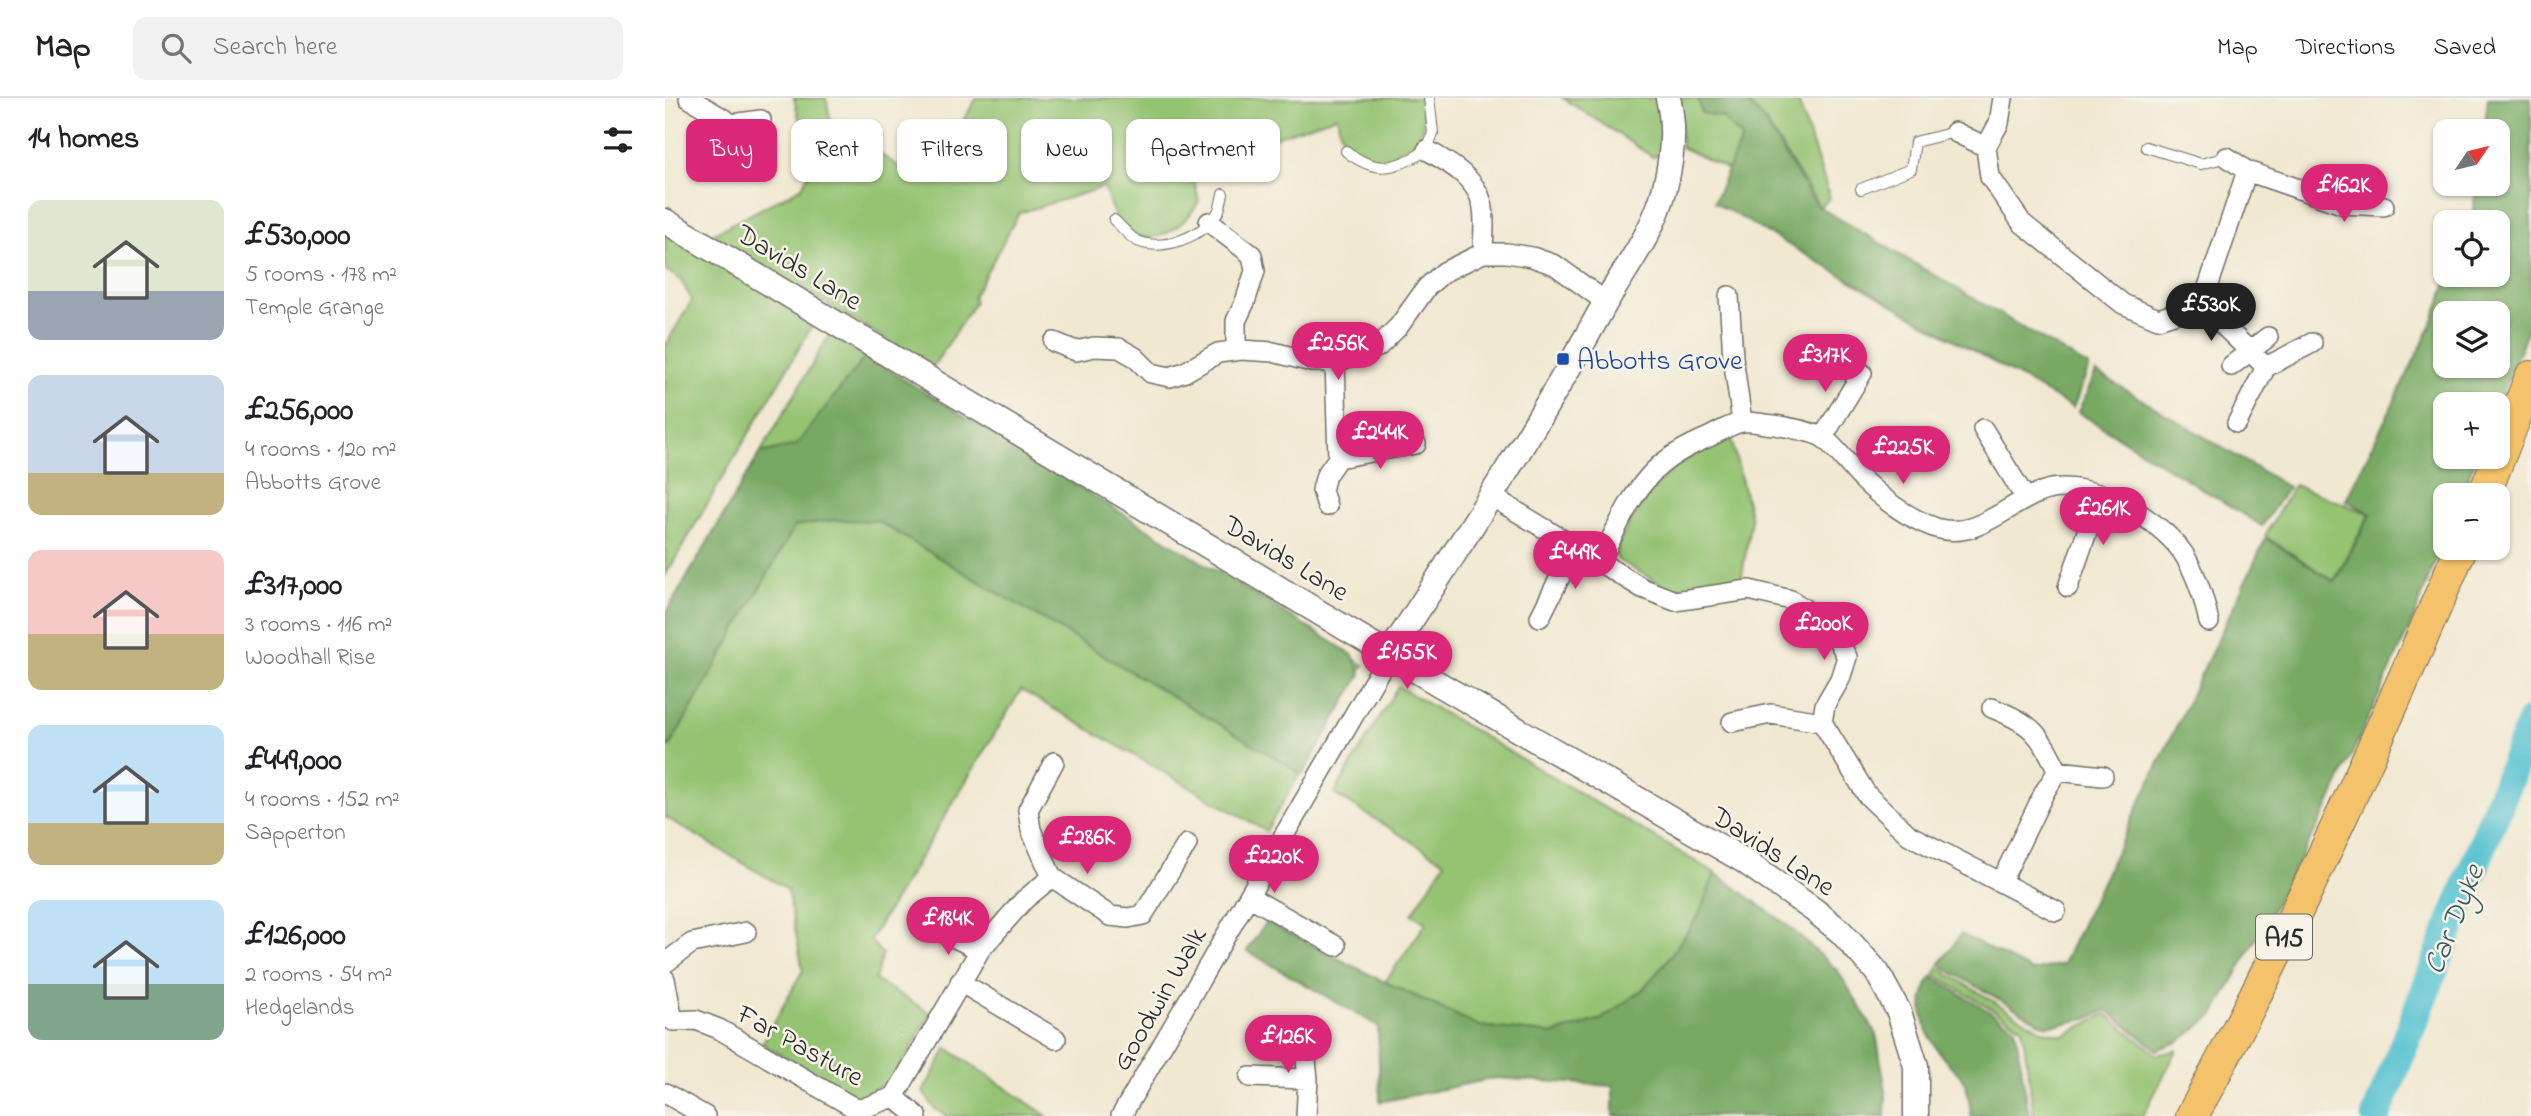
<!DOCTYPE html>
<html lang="en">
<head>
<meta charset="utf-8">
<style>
	body { margin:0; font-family:"Indie Flower",sans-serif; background:#f2f2f2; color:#202124; height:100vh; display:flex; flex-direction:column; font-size:26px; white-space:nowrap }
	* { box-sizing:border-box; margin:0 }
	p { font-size:23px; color:#757577 }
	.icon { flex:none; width:38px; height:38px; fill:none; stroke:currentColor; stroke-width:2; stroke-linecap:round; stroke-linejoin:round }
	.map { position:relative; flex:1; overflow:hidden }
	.details { display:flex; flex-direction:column; background:#fff; width:665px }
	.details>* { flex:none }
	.hud { position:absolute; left:21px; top:21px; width:665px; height:63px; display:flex; gap:14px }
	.needle { width:46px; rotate:55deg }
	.fabs { position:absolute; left:1768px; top:21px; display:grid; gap:14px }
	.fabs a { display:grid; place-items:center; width:77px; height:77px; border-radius:14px; background:#fff; box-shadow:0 2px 5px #0004; font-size:35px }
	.price { position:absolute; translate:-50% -60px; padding:0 16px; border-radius:24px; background:#db2777; color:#fff; font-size:23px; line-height:46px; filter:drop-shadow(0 2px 4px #0008) }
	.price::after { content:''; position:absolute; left:50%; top:42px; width:21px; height:16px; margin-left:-10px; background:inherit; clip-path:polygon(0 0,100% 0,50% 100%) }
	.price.selected { background:#222; color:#fff }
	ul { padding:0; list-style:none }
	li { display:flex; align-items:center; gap:21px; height:175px; padding:0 28px }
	li span { display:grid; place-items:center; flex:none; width:196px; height:140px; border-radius:14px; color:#555 }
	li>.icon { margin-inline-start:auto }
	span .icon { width:84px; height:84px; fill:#fffc; stroke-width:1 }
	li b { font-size:30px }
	h2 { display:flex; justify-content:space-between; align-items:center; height:84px; padding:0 28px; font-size:30px }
	.tag { padding:0 24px; border-radius:14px; background:#fff; box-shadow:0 2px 5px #0004; font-size:24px; line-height:63px }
	.tag.selected { background:#db2777; color:#fff }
	header { display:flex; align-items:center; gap:42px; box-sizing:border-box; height:98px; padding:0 35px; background:#fff; border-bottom:2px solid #e0e0e0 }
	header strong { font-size:33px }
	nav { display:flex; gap:38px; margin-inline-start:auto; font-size:24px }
	.search { width:490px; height:63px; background:#f2f2f2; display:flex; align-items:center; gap:18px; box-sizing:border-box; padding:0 24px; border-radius:14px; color:#757577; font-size:26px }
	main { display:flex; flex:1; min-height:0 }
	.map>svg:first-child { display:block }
</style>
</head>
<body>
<header>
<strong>Map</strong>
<div class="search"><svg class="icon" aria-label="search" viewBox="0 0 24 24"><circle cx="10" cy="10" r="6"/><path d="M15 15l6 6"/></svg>Search here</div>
<nav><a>Map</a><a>Directions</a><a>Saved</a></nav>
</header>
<main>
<section class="details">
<h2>14 homes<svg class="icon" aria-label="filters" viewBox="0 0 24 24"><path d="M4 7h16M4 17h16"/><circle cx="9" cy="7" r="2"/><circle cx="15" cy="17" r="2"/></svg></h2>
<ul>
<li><span style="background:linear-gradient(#dfe7d0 65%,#9aa5b1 0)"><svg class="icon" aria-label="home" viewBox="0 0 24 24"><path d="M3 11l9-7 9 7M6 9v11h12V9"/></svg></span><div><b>£530,000</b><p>5 rooms · 178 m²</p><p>Temple Grange</p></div></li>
<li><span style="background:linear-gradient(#c9d6e8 70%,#c2b280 0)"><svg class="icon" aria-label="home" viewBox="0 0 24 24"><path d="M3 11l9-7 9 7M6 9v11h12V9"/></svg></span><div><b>£256,000</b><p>4 rooms · 120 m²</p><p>Abbotts Grove</p></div></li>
<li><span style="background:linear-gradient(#f6c9c9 60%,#c2b280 0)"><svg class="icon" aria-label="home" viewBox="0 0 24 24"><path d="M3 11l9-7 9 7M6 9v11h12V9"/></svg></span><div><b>£317,000</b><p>3 rooms · 116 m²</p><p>Woodhall Rise</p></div></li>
<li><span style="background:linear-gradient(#bfe0f5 70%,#c2b280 0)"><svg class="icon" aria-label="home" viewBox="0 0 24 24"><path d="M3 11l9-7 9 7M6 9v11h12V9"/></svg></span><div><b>£449,000</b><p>4 rooms · 152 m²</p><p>Sapperton</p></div></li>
<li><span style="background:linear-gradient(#bfe0f5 60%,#7fa58c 0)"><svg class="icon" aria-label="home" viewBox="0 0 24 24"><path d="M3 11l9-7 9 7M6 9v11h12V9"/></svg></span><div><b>£126,000</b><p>2 rooms · 54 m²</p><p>Hedgelands</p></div></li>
</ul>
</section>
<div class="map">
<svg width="1866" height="1018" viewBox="0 0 1866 1018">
	<rect width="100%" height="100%" fill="#f7f3e8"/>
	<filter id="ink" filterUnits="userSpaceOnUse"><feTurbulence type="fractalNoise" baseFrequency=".0143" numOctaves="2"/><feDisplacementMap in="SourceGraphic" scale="14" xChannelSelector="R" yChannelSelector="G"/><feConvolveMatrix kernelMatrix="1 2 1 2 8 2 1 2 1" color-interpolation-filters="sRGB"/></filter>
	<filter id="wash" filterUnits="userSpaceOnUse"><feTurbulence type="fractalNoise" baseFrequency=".00686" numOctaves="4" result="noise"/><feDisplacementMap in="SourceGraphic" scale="28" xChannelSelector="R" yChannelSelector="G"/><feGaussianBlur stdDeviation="1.57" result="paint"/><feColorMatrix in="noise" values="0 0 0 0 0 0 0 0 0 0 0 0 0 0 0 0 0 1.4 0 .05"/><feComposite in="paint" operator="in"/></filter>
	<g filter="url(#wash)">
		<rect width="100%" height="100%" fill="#f1e8d1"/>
		<path fill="#94c372" stroke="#60774e" stroke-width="2" d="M129 0H161L176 72 206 50 242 74 265 76 312 0H756C757 12 761 33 754 43 741 67 693 70 679 45 675 37 674 26 672 18L526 68 534 103C522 125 494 149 466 136 450 128 444 104 439 89L354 115 308 199 310 204 268 269 45 137 136 90 146 72Z
			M898 0H995L1001 53 988 59Z
			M1015 0H1132L1165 100 1155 109 1100 23 1064 72 1016 49Z
			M0 133 150 223 0 478V248L27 202 15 181 0 172Z
			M165 236 699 567 601 733 356 592 205 842 217 856 210 882 266 915 243 956 223 985 191 999 97 946 138 872 122 791 0 719V517Z
			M1065 336 1086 421 1076 484 1017 495 1005 491 953 462 950 455C977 392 1005 367 1065 336Z
			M1629 387 1705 416 1669 483 1600 438Z
			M733 588 1050 775 1034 817 1002 863 977 892 937 921 889 936 814 928 720 884 761 825 747 816 780 764 669 696Z
			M1273 870 1378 933 1399 937 1441 916 1492 957 1512 952 1478 1018H1369L1357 929 1269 877Z
			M282 950 382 1018H282L270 1011 258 994Z"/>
		<path fill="#77a964" stroke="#516a48" stroke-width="2" fill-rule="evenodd" d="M1033 0H1077L1096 18 1151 107 1424 269 1408 310 1049 104 1077 40 1057 19 1037 15Z
			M1823 0H1866V223L1832 311V306H1780V359H1812L1796 397H1780V437L1748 522 1662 711 1549 917 1515 943 1492 952 1442 912 1422 921 1381 928 1274 867 1296 836 1367 873 1398 866 1601 440 1670 484 1706 416 1681 402 1764 232 1785 177H1832V124H1806L1812 86H1832V33H1819ZM1780 215H1832V268H1780Z
			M201 258 688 557 696 576 638 676 212 423 172 422 130 428 5 648 0 646V517L95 355 131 347Z
			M1431 274 1623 389 1597 428 1413 314Z
			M1050 775 1120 825 1173 873 1211 935 1221 994 1220 1018H948V988L831 980 715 1004 713 928 582 853 601 824 720 884 814 928 889 936 937 921 977 892 1002 863 1034 817Z
			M1267 879 1350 929 1364 1018H1306C1305 1008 1304 995 1300 985 1297 977 1288 971 1282 964 1261 940 1247 907 1267 879Z"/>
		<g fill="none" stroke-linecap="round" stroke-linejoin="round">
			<path stroke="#58c3d2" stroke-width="30" d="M1711 1018 1866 624"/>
		</g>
	</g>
	<g filter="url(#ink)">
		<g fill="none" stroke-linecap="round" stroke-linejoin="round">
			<g stroke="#706d65" stroke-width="12">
				<path id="service" d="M1481 49 1536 66 1562 59
					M681 53C711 77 731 71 762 52L768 35 764 0
					M1196 91 1246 71 1250 44 1290 34
					M449 122C456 128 462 136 469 141 494 157 543 137 554 112 556 107 557 100 558 96"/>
			</g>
			<g stroke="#706d65" stroke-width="22">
				<path id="minor" d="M24 0 67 26 96 22
					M1338 0 1334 25 1321 49 1325 79 1357 125 1458 206 1493 221 1537 207 1582 73
					M1290 34 1321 49
					M762 52C784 65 810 79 817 105 821 119 818 140 818 155
					M1562 59 1582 73 1677 106 1719 108
					M544 124 587 157 590 173 580 204 571 223V252
					M1064 198 1068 259 1077 324
					M1537 207 1601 269 1647 245
					M389 244 411 253 429 249 454 250 470 259 486 275 505 279 520 274 553 255 576 252 608 254 647 264H670L713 249 734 228 762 189 779 174 818 155H842L867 159 890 167 941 204
					M1566 268 1603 239
					M1572 325 1601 269
					M1318 331 1361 401
					M1158 339 1197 275
					M673 360 751 346
					M826 398 977 490 1010 503 1084 492 1126 502 1166 529 1182 559 1175 581 1160 607 1157 624 1202 697 1244 737 1391 813
					M662 408 657 392 661 377 673 360 670 264
					M935 463C951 433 965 396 990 372 1004 358 1025 347 1044 339 1054 334 1066 326 1078 324 1088 323 1100 327 1110 327 1121 329 1152 334 1160 341 1175 354 1186 371 1200 384 1220 403 1245 421 1271 430 1312 443 1344 404 1379 393 1423 379 1493 419 1518 455 1531 475 1539 500 1544 524
					M1403 489 1435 396
					M875 519 910 449
					M1327 610C1368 626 1374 635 1393 673L1380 693 1336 784
					M1067 624 1106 616 1157 624
					M389 664 363 712 366 732 387 779 445 818 463 820 478 817 522 746
					M1393 673 1438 678
					M585 799 671 848
					M267 829 315 852
					M0 865 27 845 81 834
					M0 881 8 923
					M295 884 391 941
					M8 923 31 922 54 931 193 1012 229 999 315 852 359 802 387 779
					M638 935 643 981 641 1018
					M585 979 643 981
					M0 995 40 1018
					M229 999 252 1018
					M456 1018 725 555"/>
			</g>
			<g stroke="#706d65" stroke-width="27">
				<path id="tertiary" d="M0 123 772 585 1076 761 1149 812 1176 834 1212 874 1234 914 1251 968V1018
					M725 555C799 441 874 326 939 207 961 169 990 133 1000 89 1007 61 1010 28 1003 0"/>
			</g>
			<g stroke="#706d65" stroke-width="34">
				<path id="trunk" d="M1819 397 1866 279
					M1527 1018C1627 834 1713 642 1796 450"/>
			</g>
			<use href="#service" stroke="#fff" stroke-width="10"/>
			<use href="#minor" stroke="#fff" stroke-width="19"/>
			<use href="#tertiary" stroke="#fff" stroke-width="24"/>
			<use href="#trunk" stroke="#f3c26a" stroke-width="32"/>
		</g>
	</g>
	<rect fill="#1a4fb4" stroke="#f7f3e8" stroke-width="2.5" x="891" y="254" width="14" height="14" rx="3.5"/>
	<g text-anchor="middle" stroke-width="5" stroke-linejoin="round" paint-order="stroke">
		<rect fill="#f7f3e8" stroke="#686764" stroke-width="2" x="1591" y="816.5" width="56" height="45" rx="5"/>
		<g font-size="26" font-weight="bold" fill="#2b2b2b">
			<text x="1619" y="848">A15</text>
		</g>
		<g font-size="28" fill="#2b2b2b" stroke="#f7f3e8">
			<text transform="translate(135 168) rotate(31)" y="10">Davids Lane</text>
			<text transform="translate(622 459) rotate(31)" y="10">Davids Lane</text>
			<text transform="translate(1109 752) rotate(33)" y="10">Davids Lane</text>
			<text transform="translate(493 900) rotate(-60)" y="10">Goodwin Walk</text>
			<text transform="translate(136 946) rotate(29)" y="10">Far Pasture</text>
		</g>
		<g font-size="28" fill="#164399" stroke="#f7f3e8" text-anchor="start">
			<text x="912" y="271">Abbotts Grove</text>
		</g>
		<g font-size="30" font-style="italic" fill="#38595d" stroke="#f7f3e8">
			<text transform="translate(1788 821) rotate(-68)" y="10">Car Dyke</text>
		</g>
	</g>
</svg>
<div class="fabs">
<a><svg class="needle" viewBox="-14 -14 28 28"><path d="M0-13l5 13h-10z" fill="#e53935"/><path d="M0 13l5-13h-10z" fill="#757577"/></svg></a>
<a><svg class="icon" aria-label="locate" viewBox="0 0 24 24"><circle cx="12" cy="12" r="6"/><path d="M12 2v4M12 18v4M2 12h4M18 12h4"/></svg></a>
<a><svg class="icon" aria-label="layers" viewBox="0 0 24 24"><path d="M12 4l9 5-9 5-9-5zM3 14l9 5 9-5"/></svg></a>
<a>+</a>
<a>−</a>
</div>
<b class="price" style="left:1679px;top:126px">£162K</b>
<b class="price selected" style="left:1546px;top:245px">£530K</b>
<b class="price" style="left:673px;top:284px">£256K</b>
<b class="price" style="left:1160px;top:296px">£317K</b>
<b class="price" style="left:715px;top:373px">£244K</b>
<b class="price" style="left:1238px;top:388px">£225K</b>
<b class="price" style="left:1438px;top:449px">£261K</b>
<b class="price" style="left:910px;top:493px">£449K</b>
<b class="price" style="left:1159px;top:564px">£200K</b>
<b class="price" style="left:742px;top:593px">£155K</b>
<b class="price" style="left:422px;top:778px">£286K</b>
<b class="price" style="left:609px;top:797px">£220K</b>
<b class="price" style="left:283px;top:859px">£184K</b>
<b class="price" style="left:623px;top:977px">£126K</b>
<div class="hud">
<a class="tag selected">Buy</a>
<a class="tag">Rent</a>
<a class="tag">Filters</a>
<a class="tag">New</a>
<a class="tag">Apartment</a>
</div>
</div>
</main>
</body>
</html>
